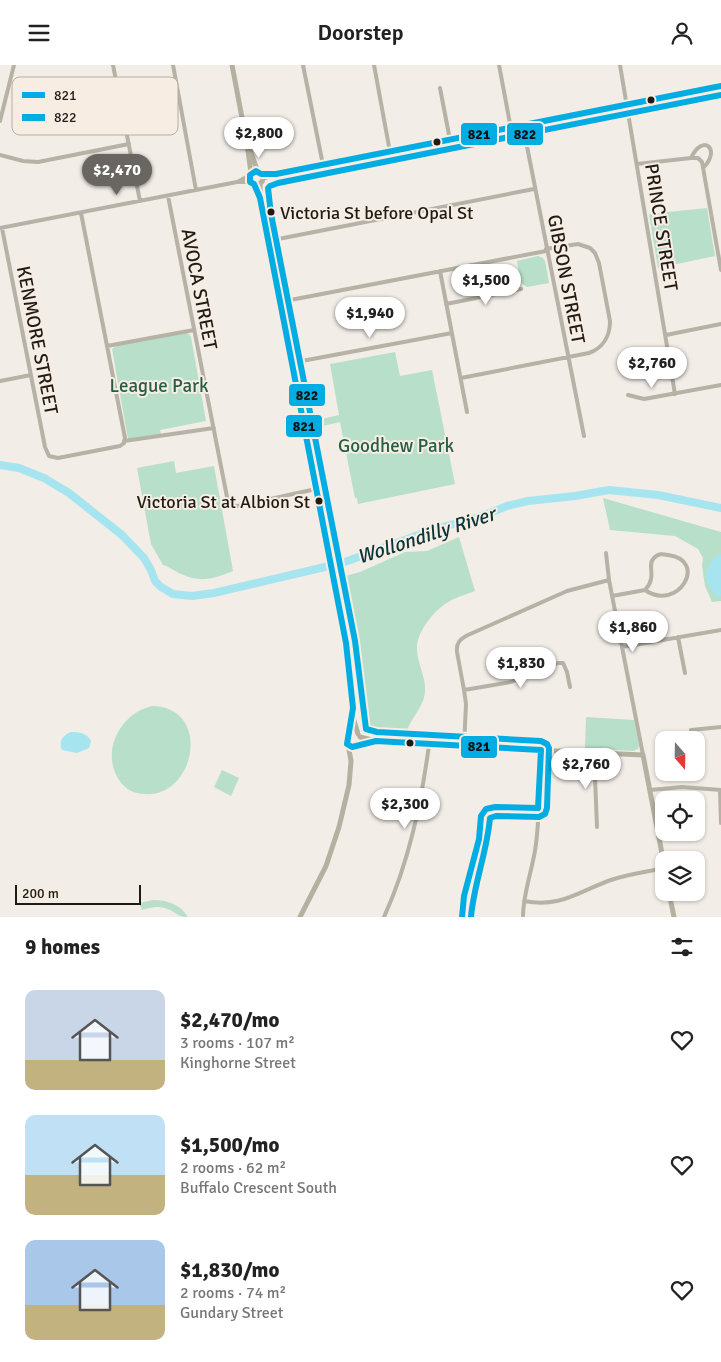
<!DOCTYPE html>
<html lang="en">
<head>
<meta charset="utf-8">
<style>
	body { margin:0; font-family:Signika,sans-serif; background:#f2f2f2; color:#222; height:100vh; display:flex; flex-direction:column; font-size:19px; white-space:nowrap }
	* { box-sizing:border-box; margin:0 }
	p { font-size:16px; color:#767676 }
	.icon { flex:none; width:28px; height:28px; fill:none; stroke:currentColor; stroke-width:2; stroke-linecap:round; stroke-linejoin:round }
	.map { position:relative; height:852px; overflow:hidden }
	.sheet { display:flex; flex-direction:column; background:#fff; flex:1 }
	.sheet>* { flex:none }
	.needle { width:32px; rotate:160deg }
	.fabs { position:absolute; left:655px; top:666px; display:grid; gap:10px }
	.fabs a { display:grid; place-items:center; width:50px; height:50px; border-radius:10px; background:#fff; box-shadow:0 1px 4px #0004; font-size:25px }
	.scale { position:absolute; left:15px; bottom:12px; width:126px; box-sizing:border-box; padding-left:5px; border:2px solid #1f1c18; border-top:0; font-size:14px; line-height:18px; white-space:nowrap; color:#1f1c18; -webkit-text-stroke:4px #f7ede2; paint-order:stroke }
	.price { position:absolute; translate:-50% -42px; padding:0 11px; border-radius:18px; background:#fff; color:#222; font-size:16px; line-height:32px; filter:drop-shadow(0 1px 2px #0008) }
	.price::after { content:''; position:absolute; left:50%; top:30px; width:15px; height:11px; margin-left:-8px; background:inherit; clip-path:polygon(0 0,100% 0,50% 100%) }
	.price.current { background:#696560; color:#fff }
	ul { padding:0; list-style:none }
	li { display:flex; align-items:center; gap:15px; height:125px; padding:0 25px }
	li span { display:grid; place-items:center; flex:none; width:140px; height:100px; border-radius:10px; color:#555 }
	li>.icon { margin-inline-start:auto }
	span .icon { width:60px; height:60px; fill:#fffc; stroke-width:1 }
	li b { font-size:21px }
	h2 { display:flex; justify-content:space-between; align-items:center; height:60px; padding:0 25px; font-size:21px }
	header { display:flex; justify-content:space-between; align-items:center; height:65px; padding:0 25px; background:#fff; font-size:22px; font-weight:600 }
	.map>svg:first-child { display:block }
</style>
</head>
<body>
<header><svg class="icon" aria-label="menu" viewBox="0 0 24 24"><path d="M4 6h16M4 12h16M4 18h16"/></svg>Doorstep<svg class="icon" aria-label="person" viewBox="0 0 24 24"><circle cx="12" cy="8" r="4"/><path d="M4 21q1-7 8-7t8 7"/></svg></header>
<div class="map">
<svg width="721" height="852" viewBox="0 0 721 852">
	<rect width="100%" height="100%" fill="#f2ede7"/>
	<path fill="#b8dfca" d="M707 143 715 191 658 203 649 149Z
		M538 191 543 193 545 196 549 218 527 222 521 218 517 196Z
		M185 268 189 269 191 272 206 356 160 365 161 369 128 374 112 284 116 281Z
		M395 287 400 311 432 305 455 419 358 439 357 433H355L340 357 314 363 313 356 339 350 330 299Z
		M174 396 176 408 214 401 233 506C214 514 200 518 181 509 174 506 170 502 163 500L151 479 137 403Z
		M603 433 721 467V536L712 537 705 521 702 501 703 493 698 484 675 471 610 465Z
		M459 472 475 526C467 529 457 532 450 536 436 543 418 565 417 581 416 596 426 611 425 626 424 644 408 654 406 671L366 669 362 667C363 614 352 564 342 512L360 507 405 487 427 486Z
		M152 641C213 642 195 733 145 729 134 729 125 724 119 715 100 686 121 648 152 641Z
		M586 652 634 655 639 680 638 684 633 686 585 683Z
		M222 705 239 713 231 731 214 722Z
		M153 835C167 835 180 839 188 852 178 852 178 849 170 845 161 840 151 842 142 845L139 838Z"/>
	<path fill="#a6e5ef" d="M721 489V531L717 532C714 527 709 522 707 517 703 507 711 493 721 489Z
		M71 667C80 667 87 668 91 676L89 683 77 688 62 685C58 676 63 670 71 667Z"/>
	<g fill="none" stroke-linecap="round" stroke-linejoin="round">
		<path stroke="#a6e5ef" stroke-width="8" d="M0 400 19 403 44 413 69 428 122 470 144 493 151 505 155 516 161 522 173 529 192 531 214 528 342 498 432 465 482 451 507 441 528 436 575 431 609 425 658 430 721 443"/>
		<path stroke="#b6b2a6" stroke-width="4" d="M113 0 140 136
			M173 0 196 125
			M303 0 323 100
			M374 0 390 87
			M499 0 511 64
			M620 0 675 329
			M440 23 450 75
			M0 56 14 0
			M523 61 584 371
			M0 90 23 96 38 97 129 79
			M691 93C703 68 721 84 704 102
			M637 99 691 93H698L702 97 721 205
			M261 109H274
			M262 114 284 107 610 44 646 35 721 21
			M239 116 250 110
			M168 131 228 437 230 440 238 441 316 424
			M0 163 237 117H250
			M2 163 45 382 49 391 58 393 120 381 124 378 125 373 81 148
			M268 176 534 124
			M440 206 467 347
			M280 237 546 186
			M446 239 521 224
			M666 270 721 259
			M107 281 194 265
			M291 298 452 268
			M461 313 589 288C603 283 610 271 610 256L599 198 595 188 590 183 578 179 546 184
			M0 316 31 310
			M628 330 644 334 721 320
			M124 376 214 363
			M606 488 609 515 643 690
			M612 531 645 525C678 548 709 495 668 490 663 489 658 488 654 493 646 501 658 511 645 525
			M678 572 685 608
			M622 582 721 565
			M464 625 511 617 558 598H563L567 607 570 622
			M691 665 721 662
			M464 681 466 639 464 625 457 587C456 578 460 574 468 570L567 526 609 515
			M594 687 597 762
			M650 725 682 722 721 725
			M720 725 721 758
			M524 836C561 843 577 827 611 815 628 809 646 807 664 803
			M384 852C409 797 421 739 429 680
			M462 852 464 831 479 774 481 751 483 747 486 744 495 742 538 743
			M523 852C523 827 533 804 536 779 540 748 539 716 541 685"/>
		<path stroke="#b5b1a1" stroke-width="5" d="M232 0 247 79 251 108
			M248 80 258 107
			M249 113a7 7 0 1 1 14 0a7 7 0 1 1-14 0Z
			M260 118V133L262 150 346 578 352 621 353 652 358 669
			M360 672 376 676 429 680 643 690 664 799
			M349 681 355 682 373 677
			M669 828 674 852
			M300 852 326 801 339 762 349 720 351 696 347 674 352 655"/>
		<g stroke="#f7ede2" stroke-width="10">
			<path id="bus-1" d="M462 852 464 831 479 774 481 751 486 744 495 742 538 743 541 685 376 676 352 682 347 679 353 643 346 578 260 133 254 119 250 117V110L256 106 261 109H276L721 21"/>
		</g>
		<g stroke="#f7ede2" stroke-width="10">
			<path id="bus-2" d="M471 852C474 818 487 787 490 753L496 751 539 752 545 749 547 743 549 683 547 679 541 676 377 667 366 664 355 576 271 149 268 123 270 121 278 118 721 30"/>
		</g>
		<use href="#bus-1" stroke="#02ade4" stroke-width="6"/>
		<use href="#bus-2" stroke="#02ade4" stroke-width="6"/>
	</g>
	<g fill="#1f1c18" stroke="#f7ede2" stroke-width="2">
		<circle cx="651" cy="35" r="4.5"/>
		<circle cx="437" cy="77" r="4.5"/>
		<circle cx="271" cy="147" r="4.5"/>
		<circle cx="319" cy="436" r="4.5"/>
		<circle cx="410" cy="678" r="4.5"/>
	</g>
	<g text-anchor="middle" stroke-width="4" stroke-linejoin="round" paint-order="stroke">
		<g font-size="18" fill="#1f1c18" stroke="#f7ede2" text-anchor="start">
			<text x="280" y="154">Victoria St before Opal St</text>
			<text x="310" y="443" text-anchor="end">Victoria St at Albion St</text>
		</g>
		<g font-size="19" fill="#1f1c18" stroke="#f7ede2">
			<text transform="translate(662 162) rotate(81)" y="7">PRINCE STREET</text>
			<text transform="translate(567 214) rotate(79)" y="7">GIBSON STREET</text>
			<text transform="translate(200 224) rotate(79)" y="7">AVOCA STREET</text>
			<text transform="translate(38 275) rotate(79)" y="7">KENMORE STREET</text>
		</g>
		<g font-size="19" fill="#255f48" stroke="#f7ede2">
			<text x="159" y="327">League Park</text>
			<text x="396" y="387">Goodhew Park</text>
		</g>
		<g font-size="20" font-style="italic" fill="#06353b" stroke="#f7ede2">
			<text transform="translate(426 470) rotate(-18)" y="7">Wollondilly River</text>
		</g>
	</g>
	<rect x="12" y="12" width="166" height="58" rx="8" fill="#f7ede2" stroke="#b6aea5" stroke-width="1"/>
	<rect x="22" y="27" width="23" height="6" fill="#02ade4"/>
	<rect x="22" y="49" width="23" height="7" fill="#02ade4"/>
	<g font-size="14" fill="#1f1c18">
		<text x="54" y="35">821</text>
		<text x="54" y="57">822</text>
	</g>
	<g stroke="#f7ede2" stroke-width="2">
		<rect x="460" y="57" width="38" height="24" rx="5" fill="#02ade4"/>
		<rect x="506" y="57" width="38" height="24" rx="5" fill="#02ade4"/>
		<rect x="288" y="318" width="38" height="24" rx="5" fill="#02ade4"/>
		<rect x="285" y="349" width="38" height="24" rx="5" fill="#02ade4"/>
		<rect x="460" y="670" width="38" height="24" rx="5" fill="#02ade4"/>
	</g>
	<g font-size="14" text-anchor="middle" font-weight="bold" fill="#111">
		<text x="479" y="74">821</text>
		<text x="525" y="74">822</text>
		<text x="307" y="335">822</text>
		<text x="304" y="366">821</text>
		<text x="479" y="686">821</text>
	</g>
</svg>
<div class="fabs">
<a><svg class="needle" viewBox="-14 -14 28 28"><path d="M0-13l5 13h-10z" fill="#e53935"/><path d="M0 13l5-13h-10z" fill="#767676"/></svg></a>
<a><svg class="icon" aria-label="locate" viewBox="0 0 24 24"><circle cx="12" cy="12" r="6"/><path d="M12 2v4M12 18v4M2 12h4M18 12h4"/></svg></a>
<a><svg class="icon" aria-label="layers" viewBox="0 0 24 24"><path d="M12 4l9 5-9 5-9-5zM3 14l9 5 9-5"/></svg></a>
</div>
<div class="scale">200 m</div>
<b class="price" style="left:259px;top:94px">$2,800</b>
<b class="price current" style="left:117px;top:131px">$2,470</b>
<b class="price" style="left:486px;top:241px">$1,500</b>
<b class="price" style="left:370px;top:274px">$1,940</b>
<b class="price" style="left:652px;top:324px">$2,760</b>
<b class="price" style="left:633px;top:588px">$1,860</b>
<b class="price" style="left:521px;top:624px">$1,830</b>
<b class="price" style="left:586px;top:725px">$2,760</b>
<b class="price" style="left:405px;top:765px">$2,300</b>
</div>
<section class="sheet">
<h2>9 homes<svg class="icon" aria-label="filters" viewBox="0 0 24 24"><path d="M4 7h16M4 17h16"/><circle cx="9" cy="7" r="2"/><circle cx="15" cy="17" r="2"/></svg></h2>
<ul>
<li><span style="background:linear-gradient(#c9d6e8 70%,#c2b280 0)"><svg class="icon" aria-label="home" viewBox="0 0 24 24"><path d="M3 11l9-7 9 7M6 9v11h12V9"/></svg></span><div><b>$2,470/mo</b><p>3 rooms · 107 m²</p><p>Kinghorne Street</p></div><svg class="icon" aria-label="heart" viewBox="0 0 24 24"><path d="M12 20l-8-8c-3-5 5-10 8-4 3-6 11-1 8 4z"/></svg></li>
<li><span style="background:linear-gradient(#bfe0f5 60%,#c2b280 0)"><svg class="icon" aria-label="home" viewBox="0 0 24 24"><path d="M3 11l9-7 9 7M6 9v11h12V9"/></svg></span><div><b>$1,500/mo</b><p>2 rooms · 62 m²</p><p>Buffalo Crescent South</p></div><svg class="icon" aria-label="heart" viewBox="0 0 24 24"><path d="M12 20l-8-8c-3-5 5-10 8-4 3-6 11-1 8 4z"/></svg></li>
<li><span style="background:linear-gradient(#a9c7e8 65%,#c2b280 0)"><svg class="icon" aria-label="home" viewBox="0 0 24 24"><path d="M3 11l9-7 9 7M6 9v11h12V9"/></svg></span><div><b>$1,830/mo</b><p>2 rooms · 74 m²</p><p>Gundary Street</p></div><svg class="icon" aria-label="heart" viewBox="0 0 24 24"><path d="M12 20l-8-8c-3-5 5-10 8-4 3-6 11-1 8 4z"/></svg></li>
</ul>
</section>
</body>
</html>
